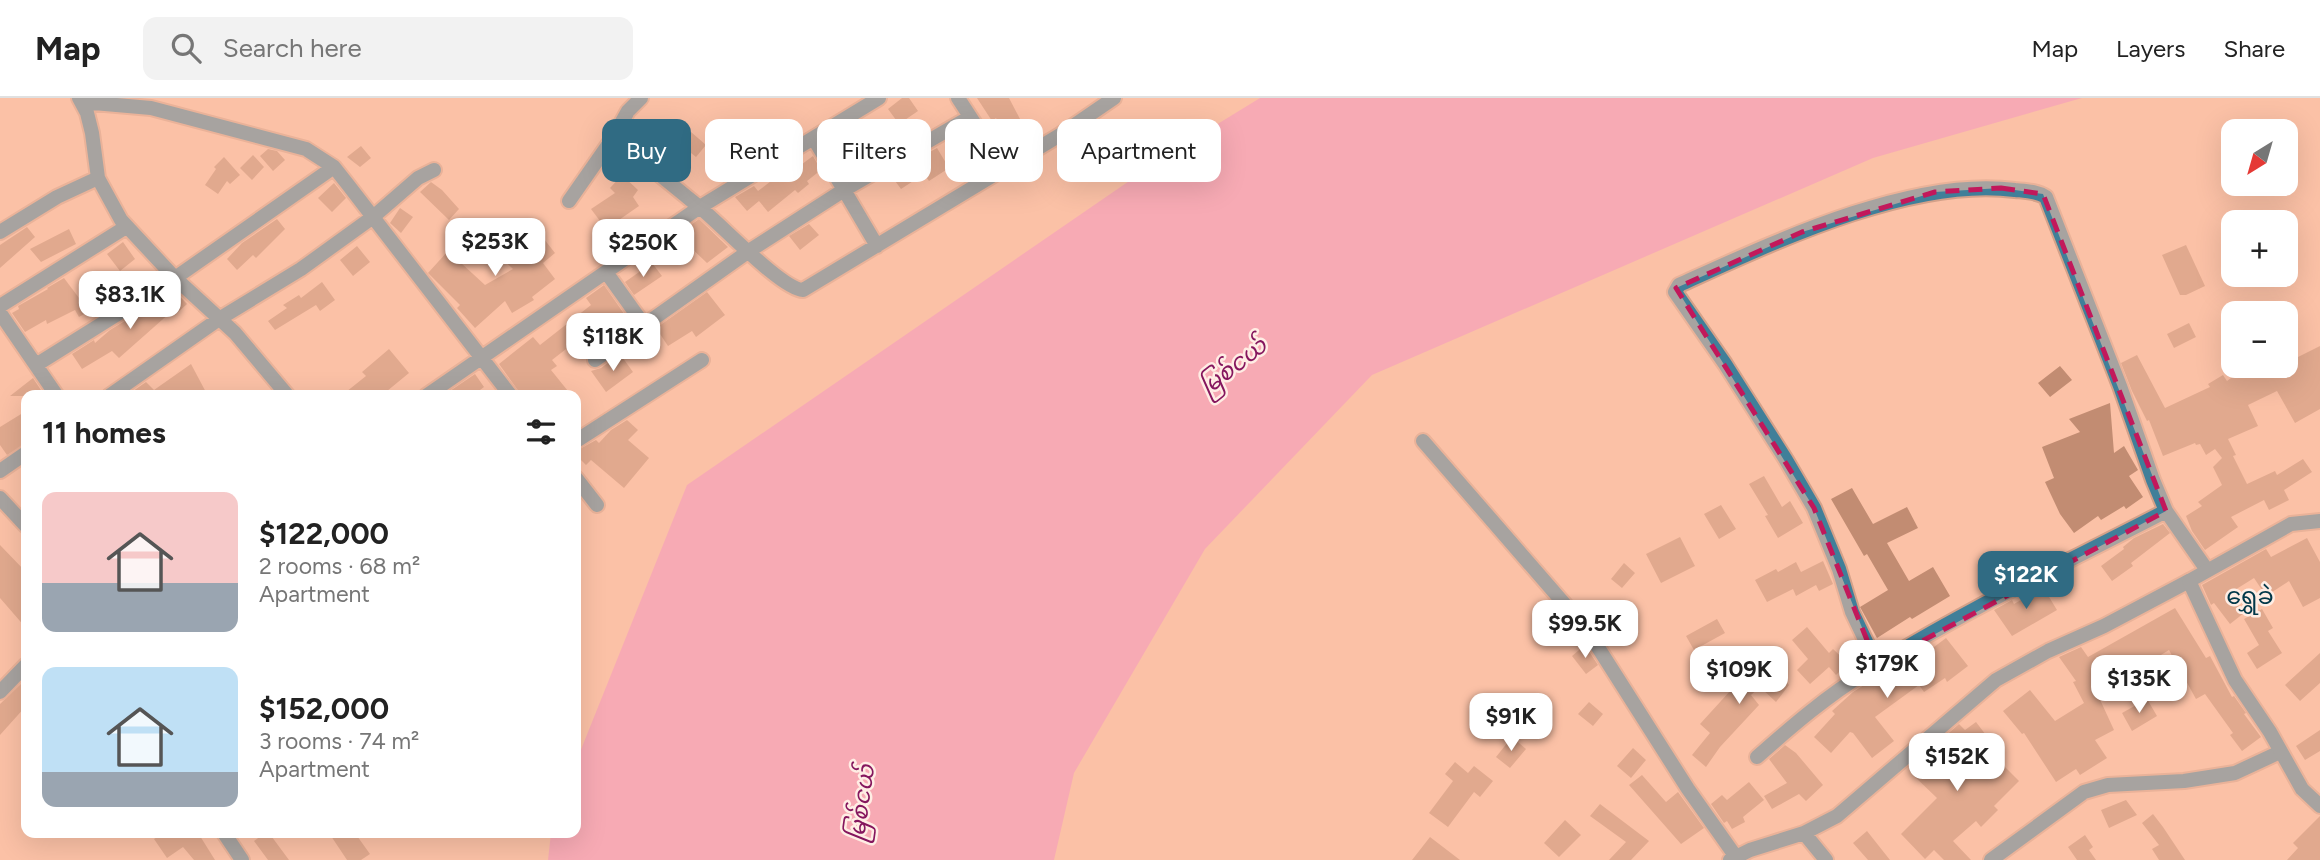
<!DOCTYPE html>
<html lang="en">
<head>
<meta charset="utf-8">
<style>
	body { margin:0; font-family:Figtree,"Noto Sans Myanmar",sans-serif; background:#f2f2f2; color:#222; height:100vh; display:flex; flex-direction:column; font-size:26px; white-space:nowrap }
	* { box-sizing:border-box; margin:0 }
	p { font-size:23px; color:#767676 }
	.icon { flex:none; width:38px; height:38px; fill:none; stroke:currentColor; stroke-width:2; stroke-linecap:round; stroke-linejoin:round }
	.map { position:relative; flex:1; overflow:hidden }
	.sheet { position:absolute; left:21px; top:292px; width:560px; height:448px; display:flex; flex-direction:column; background:#fff; border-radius:14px; box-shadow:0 7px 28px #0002 }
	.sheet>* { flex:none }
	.banner { position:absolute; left:602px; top:21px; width:665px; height:63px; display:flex; gap:14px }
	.needle { width:46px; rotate:217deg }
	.fabs { position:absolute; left:2221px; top:21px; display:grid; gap:14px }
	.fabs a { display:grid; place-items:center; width:77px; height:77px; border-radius:14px; background:#fff; box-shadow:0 7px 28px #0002; font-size:35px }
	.price { position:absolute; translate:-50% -60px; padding:0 16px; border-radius:14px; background:#fff; color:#222; font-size:23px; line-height:46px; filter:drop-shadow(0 2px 4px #0008) }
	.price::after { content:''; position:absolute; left:50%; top:42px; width:21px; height:16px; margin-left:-10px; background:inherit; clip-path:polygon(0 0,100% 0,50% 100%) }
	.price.active { background:#306b83; color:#fff }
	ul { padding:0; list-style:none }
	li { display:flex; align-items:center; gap:21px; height:175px; padding:0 21px }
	li span { display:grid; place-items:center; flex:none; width:196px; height:140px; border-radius:14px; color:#555 }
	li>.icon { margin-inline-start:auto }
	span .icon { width:84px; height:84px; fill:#fffc; stroke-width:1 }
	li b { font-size:30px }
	h2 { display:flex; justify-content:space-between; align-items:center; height:84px; padding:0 21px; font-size:30px }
	.tag { padding:0 24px; border-radius:14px; background:#fff; box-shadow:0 7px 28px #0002; font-size:24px; line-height:63px }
	.tag.active { background:#306b83; color:#fff }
	header { display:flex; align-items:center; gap:42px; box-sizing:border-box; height:98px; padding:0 35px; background:#fff; border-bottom:2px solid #e0e0e0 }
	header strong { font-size:33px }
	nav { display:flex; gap:38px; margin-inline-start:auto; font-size:24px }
	.search { width:490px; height:63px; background:#f2f2f2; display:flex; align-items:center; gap:18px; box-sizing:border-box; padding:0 24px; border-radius:14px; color:#767676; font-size:26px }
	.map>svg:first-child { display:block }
</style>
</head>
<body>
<header>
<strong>Map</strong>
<div class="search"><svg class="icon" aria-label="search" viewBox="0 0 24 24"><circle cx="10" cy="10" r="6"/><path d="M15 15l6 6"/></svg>Search here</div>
<nav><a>Map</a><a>Layers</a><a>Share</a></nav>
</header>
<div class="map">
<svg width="2320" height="762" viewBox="0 0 2320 762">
	<rect width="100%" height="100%" fill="#fbc1a6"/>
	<path fill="#f28fc5" d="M1260 0H2082L1873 60 1372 277 1205 451 1074 675 1054 762H548L551 735H576V664L687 387 1167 57Z"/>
	<path fill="#c28c72" d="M902 0H909L918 13 899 26 888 11Z
		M977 0H1009L1020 21 1002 31 996 20 992 23Z
		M855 26 864 38 836 60 826 43Z
		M691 34 706 47 696 59 681 47Z
		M361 48 371 60 360 69 347 59Z
		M937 50 949 70 929 83 924 76 901 91 890 76Z
		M268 51 277 53 285 62 273 73 260 58Z
		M253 57 264 69 252 82 240 70Z
		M813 58 821 72 807 83 809 86 798 95 795 92 768 114 759 103 747 113 735 99 754 88 758 93 775 80 778 84Z
		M224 59 240 77 230 86 227 83 218 96 205 87 216 71 214 69Z
		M736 60 743 71 722 84 715 73Z
		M622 77 638 92 633 99 639 108 606 131 591 111 615 95 610 90Z
		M431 84 442 92 459 111 449 122 420 94Z
		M334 85 346 100 332 114 318 100Z
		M400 110 413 119 401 135 390 125Z
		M277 121 285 131 256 160 253 157 237 172 227 161 242 145Z
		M699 121 728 149 707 165 688 147 693 142 685 131Z
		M484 122 523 158 544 141 555 155 543 165 555 181 532 199 534 202 512 215 505 203 475 230 457 210 460 207 428 175 448 153 485 187 513 171 473 133Z
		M809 126 819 137 800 152 789 138Z
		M27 129 35 139 0 170V147Z
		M69 131 76 146 41 164 30 151Z
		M123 144 135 161 120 173 107 156Z
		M2186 147 2205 188 2186 197H2180L2162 157Z
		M357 148 370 164 353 178 340 162Z
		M652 165 662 178 634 197 625 184Z
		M64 180 79 200 108 185 115 198 79 219 75 212 47 226 46 222 25 234 12 215 19 211 18 208 48 191 47 190Z
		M322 184 335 202 320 213 316 207 275 232 268 223 287 210 283 207 299 197 301 200Z
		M604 187 625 217 603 233 598 226 552 262 557 268 551 272 572 298H522L499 266 533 239 540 247 591 207 586 200Z
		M174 192 187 206 175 217 171 214 119 260 112 253 82 271 72 256 94 242 95 245 110 232 128 221 129 224 143 211Z
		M707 194 725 217 696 239 692 233 668 248 656 230Z
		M2189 225 2196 239 2174 250 2167 236Z
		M2320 248V311L2295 325 2277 293 2248 307 2258 328 2228 341 2236 357 2233 358 2247 386 2275 373 2277 377 2303 361 2312 374 2284 392 2289 402 2269 412 2264 402 2231 419 2238 429 2205 452 2192 433 2186 418 2202 408 2198 404 2222 387 2213 369 2222 360 2215 351 2206 357 2200 346 2196 347 2195 345 2163 358 2149 322 2147 323 2132 293 2121 265 2137 257 2165 310 2210 289 2208 286 2223 277 2227 283 2247 268H2256L2262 276 2279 268H2286V265Z
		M389 251 409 275 381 298H341L366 278 362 274Z
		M620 256 633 274 606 294 591 273 601 270Z
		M191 266 208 298H126L146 284 154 292Z
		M2060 268 2072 282 2050 299 2038 285Z
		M475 276 484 289 472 298H454L450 293Z
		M33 280 45 298H10Z
		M2110 305 2114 355 2124 348 2138 372 2129 378 2143 399 2126 411 2124 408 2101 422 2098 418 2074 435 2060 416 2045 384 2054 380 2042 349 2080 334 2069 321Z
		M26 313V346L7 357 0 347V329Z
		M627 322 638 332 628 342 649 360 624 390 591 362 586 367 576 357V353L596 342 599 345 611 332Z
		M1764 378 1782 409 1790 403 1803 425 1778 440 1765 418 1768 417 1749 386Z
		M1852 390 1873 426 1907 409 1918 430 1887 445 1909 483 1933 469 1950 498 1912 521 1910 519 1877 540 1860 509 1888 492 1867 456 1864 458 1831 401Z
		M1721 407 1736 431 1719 441 1704 416Z
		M2163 426 2170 435 2131 465 2133 468 2112 483 2101 468 2124 451 2123 449 2134 440Z
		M1680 439 1695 468 1661 485 1646 456Z
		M2307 440 2320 464V500L2303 509 2289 483 2266 498 2254 480 2230 495 2244 515 2230 526 2214 505 2211 507 2202 487 2266 451 2271 459Z
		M0 447 26 474V530L0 500Z
		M1823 463 1833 486 1819 493 1816 487 1796 498 1793 491 1767 504 1755 482 1776 471 1778 474 1796 464 1801 474Z
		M1624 465 1635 475 1622 490 1611 481Z
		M2043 489 2057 512 2012 538 1994 512 2012 502 2014 506Z
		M2175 510 2206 560 2210 558 2232 599 2234 598 2246 615 2244 616 2261 639 2242 653 2230 637 2233 635 2205 596 2196 601 2169 552 2140 570 2134 560 2091 582 2114 632 2095 642 2107 660 2080 677 2076 671 2056 684 2024 635 2022 636 2003 613 2030 592 2055 623 2084 605 2073 584 2076 583 2059 559 2081 549 2088 559Z
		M2262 511 2273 530 2268 533 2282 555 2257 571 2247 555 2259 547 2244 521Z
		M1717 521 1725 535 1694 552 1686 538Z
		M1807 529 1829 555 1833 551 1848 565 1836 577 1829 569 1810 586 1797 572 1808 561 1792 542Z
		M1946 540 1968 568 1947 584 1945 580 1924 594 1919 587 1875 619 1894 643 1872 660 1853 635 1850 634 1831 655 1814 639 1835 616 1832 613 1853 594 1889 571 1896 580 1928 558 1926 555Z
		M1585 547 1598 567 1586 576 1572 558Z
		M1761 553 1789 587 1776 604 1760 589 1751 597 1759 607 1720 649 1706 669 1692 657 1710 635 1700 626 1741 581 1755 570 1750 563Z
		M2320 555V585L2300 603 2285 587Z
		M26 581V608L0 637V606Z
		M2147 601 2157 618 2132 633 2122 615Z
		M1589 604 1603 616 1593 628 1578 616Z
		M1976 624 1989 641 1975 651 1994 677 2003 667 2019 683 1994 708 1998 712 1981 729 1976 723 1953 743 1971 762H1944L1934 752 1925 761 1901 736 1937 700 1914 678 1932 658 1927 654 1959 626 1965 632Z
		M2320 632V653L2305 662 2296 648Z
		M1512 639 1526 651 1510 670 1496 659Z
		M1785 647 1796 655 1823 687 1806 703 1799 696 1772 711 1764 698 1787 685 1769 661Z
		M1633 650 1646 662 1631 680 1617 668Z
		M1455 664 1468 675 1474 668 1493 683 1480 699 1474 694 1448 729 1429 715 1453 683 1445 676Z
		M1642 677 1666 704 1678 694 1704 730 1681 746 1629 687Z
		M1749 684 1764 702 1743 719 1745 724 1732 731 1727 723 1724 725 1711 706 1722 697 1727 702Z
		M2126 702 2137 717 2109 730 2101 712Z
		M1600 706 1649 743 1631 762H1609L1626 744 1590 718Z
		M2153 716 2163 729 2185 762H2159L2152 751 2159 747 2142 725Z
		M2320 718V762H2287L2298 750 2293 745Z
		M1565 722 1581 737 1559 759 1544 745Z
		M1867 733 1890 762H1868L1853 745Z
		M163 735H205L200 738 215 762H194L183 749 167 760 154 741Z
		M265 735H269L289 762H268L254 743Z
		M329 735H355L370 756 361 762H347Z
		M2085 737 2093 749 2089 752 2096 762H2077L2068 749Z
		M1430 739 1460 762H1412Z"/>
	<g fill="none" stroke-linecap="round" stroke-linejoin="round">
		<g stroke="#d4a189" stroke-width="18">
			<path id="minor" d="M79 0 87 15 92 35 98 80 121 122 175 180 235 235 288 298
				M958 0 1004 71
				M82 4 151 10 306 51 334 69 349 88 511 298
				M613 40 628 13 641 0
				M814 41 877 148
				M569 103 613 40C642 62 670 85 698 108 719 124 781 191 803 192L1060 37 1114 0
				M0 134 57 99 98 80
				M606 174 644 227
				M0 208 126 129
				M0 215 57 298
				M595 262 749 153 844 92 970 19
				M36 267 175 180 334 69
				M109 298 219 221 301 171 373 119 418 80 434 72
				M426 298 700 109 879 0
				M576 343 702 262
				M1423 343 1587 532 1688 691 1736 759
				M0 373 26 355
				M576 380 597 407
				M1877 567 1852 514 1839 471 1814 410 1786 362 1725 266 1675 194 1679 187C1772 145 1912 78 2015 92 2026 93 2037 93 2046 99L2120 288 2153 382 2166 413 2207 472
				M0 594 26 567
				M1757 659C1792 628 1827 598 1866 574 1962 513 2066 465 2166 413
				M1804 735 1826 762
				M1730 762 1750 752 1804 735 1837 718 1996 582 2048 553 2104 528 2189 483
				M1991 762 2084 694 2108 687 2184 683 2235 675 2280 654"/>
		</g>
		<g stroke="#d4a189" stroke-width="18">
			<path id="tertiary" d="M0 400 26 428
				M2320 423 2291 426 2189 483 2235 582 2270 634 2302 691 2320 708
				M224 735 242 762"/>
		</g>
		<use href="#minor" stroke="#407f99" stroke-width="14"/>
		<use href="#tertiary" stroke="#407f99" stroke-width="14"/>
	</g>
	<path d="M0 0H2320V762H0ZM2001 90 2043 96 2166 413 1877 567 1814 410 1676 190 1802 134 1935 94Z" fill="#fbc1a6" fill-opacity=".55" fill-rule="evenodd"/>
	<path fill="none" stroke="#c2185b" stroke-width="5" stroke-dasharray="14 9" stroke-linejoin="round" d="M2001 90 2043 96 2166 413 1877 567 1814 410 1676 190 1802 134 1935 94Z"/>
	<g text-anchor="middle" stroke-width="5" stroke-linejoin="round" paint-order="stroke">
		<g font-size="23" font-style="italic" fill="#85165e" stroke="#ffede4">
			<text transform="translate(1233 268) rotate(-38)" y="8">မြစ်ငယ်</text>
			<text transform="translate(861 705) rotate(-82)" y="8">မြစ်ငယ်</text>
		</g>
		<g font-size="24" fill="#023849" stroke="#ffede4">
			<text x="2250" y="506">ရွှေခဲ</text>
		</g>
	</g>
</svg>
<div class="fabs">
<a><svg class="needle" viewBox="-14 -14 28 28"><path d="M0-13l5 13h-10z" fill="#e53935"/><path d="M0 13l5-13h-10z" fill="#767676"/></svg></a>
<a>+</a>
<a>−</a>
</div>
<b class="price" style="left:495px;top:180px">$253K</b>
<b class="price" style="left:643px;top:181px">$250K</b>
<b class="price" style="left:130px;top:233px">$83.1K</b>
<b class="price" style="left:613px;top:275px">$118K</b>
<b class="price active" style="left:2026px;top:513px">$122K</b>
<b class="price" style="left:1585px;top:562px">$99.5K</b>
<b class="price" style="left:1887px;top:602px">$179K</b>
<b class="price" style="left:1739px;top:608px">$109K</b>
<b class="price" style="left:2139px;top:617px">$135K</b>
<b class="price" style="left:1511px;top:655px">$91K</b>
<b class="price" style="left:1957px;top:695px">$152K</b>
<div class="banner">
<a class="tag active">Buy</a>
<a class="tag">Rent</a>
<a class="tag">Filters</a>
<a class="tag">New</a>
<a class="tag">Apartment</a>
</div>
<section class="sheet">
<h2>11 homes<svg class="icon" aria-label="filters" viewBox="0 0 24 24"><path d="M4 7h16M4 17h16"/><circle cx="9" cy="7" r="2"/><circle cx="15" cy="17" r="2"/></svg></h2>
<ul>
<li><span style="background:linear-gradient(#f6c9c9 65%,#9aa5b1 0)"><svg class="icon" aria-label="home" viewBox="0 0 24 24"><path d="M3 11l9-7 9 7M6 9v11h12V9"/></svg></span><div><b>$122,000</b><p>2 rooms · 68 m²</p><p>Apartment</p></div></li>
<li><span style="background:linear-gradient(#bfe0f5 75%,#9aa5b1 0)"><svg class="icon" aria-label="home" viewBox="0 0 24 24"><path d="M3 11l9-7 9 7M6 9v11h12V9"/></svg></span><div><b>$152,000</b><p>3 rooms · 74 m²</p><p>Apartment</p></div></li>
</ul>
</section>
</div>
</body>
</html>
